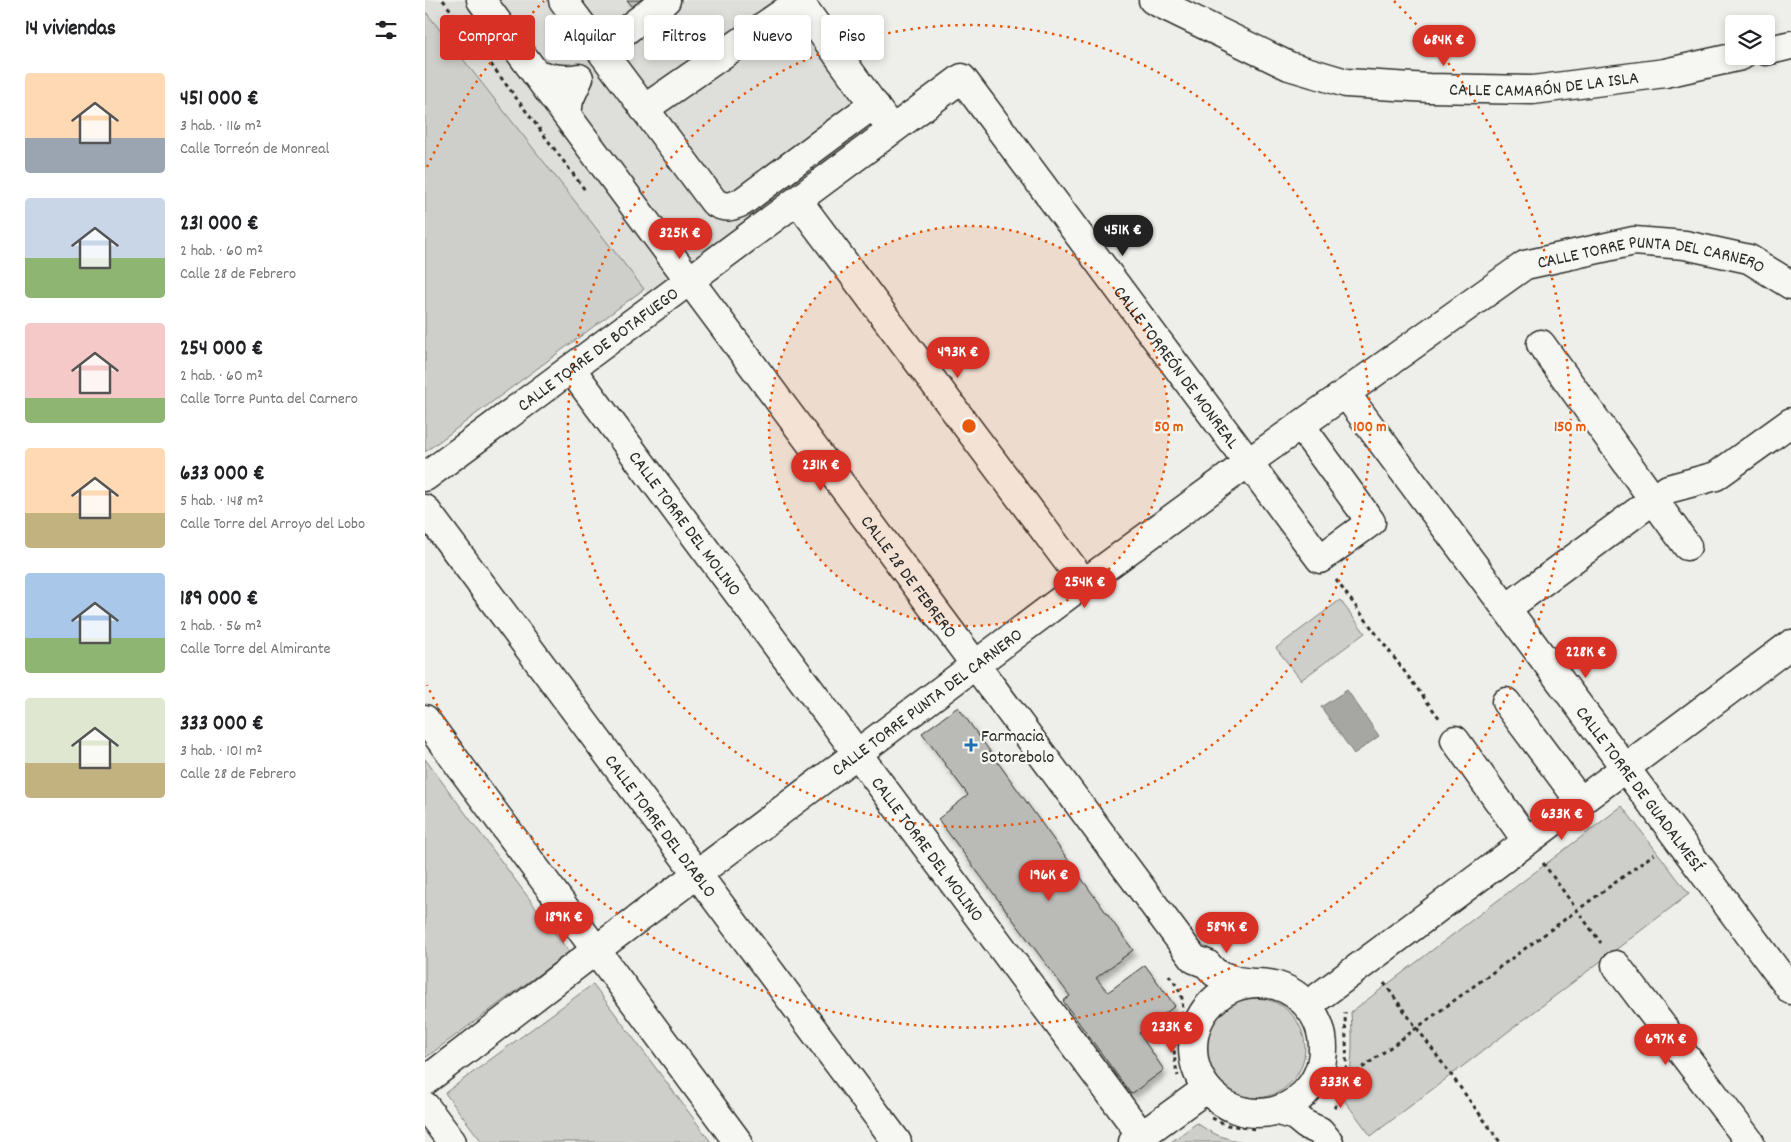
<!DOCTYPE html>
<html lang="es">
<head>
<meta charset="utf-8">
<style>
	body { margin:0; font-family:Dekko,sans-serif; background:#f6f6f6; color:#202124; height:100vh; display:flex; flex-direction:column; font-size:19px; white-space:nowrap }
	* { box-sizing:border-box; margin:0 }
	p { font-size:16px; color:#757577 }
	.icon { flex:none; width:28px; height:28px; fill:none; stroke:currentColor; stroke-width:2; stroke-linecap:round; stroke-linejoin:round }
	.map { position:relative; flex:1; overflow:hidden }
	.sheet { display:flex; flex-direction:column; background:#fff; width:425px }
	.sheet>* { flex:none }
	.top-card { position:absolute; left:15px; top:15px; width:475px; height:45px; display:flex; gap:10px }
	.buttons { position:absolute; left:1300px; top:15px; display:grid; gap:10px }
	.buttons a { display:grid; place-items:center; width:50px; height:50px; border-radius:5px; background:#fff; box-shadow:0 2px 8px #0003; font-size:25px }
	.price { position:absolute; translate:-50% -42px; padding:0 11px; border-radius:18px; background:#d93025; color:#fff; font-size:16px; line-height:32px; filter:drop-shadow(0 1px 2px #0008) }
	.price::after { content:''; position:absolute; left:50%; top:30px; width:15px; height:11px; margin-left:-8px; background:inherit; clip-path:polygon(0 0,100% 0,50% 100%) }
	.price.on { background:#222; color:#fff }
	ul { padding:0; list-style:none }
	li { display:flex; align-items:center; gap:15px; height:125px; padding:0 25px }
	li span { display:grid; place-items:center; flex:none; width:140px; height:100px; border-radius:5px; color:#555 }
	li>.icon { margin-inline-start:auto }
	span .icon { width:60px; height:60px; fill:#fffc; stroke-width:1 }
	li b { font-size:21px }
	h2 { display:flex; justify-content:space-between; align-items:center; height:60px; padding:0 25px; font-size:21px }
	.tag { padding:0 18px; border-radius:5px; background:#fff; box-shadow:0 2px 8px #0003; font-size:18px; line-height:45px }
	.tag.on { background:#d93025; color:#fff }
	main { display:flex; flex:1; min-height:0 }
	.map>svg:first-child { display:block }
</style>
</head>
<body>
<main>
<section class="sheet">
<h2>14 viviendas<svg class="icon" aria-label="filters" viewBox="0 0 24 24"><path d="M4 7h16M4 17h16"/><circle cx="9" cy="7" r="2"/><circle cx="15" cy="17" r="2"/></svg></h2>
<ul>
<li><span style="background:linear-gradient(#ffd9b3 65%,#9aa5b1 0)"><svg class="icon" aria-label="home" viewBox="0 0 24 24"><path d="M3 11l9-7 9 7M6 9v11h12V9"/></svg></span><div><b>451 000 €</b><p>3 hab. · 116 m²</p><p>Calle Torreón de Monreal</p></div></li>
<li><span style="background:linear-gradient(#c9d6e8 60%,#8fb573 0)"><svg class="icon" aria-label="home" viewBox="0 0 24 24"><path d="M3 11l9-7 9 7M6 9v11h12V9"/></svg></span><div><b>231 000 €</b><p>2 hab. · 60 m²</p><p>Calle 28 de Febrero</p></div></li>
<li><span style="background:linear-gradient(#f6c9c9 75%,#8fb573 0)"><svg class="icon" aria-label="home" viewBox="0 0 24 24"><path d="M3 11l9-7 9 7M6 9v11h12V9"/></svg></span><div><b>254 000 €</b><p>2 hab. · 60 m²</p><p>Calle Torre Punta del Carnero</p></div></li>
<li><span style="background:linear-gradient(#ffd9b3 65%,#c2b280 0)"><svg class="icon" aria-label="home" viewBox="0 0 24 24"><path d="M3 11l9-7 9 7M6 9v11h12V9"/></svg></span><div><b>633 000 €</b><p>5 hab. · 148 m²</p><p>Calle Torre del Arroyo del Lobo</p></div></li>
<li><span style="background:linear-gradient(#a9c7e8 65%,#8fb573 0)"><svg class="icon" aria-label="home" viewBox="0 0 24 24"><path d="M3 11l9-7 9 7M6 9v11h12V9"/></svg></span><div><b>189 000 €</b><p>2 hab. · 56 m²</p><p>Calle Torre del Almirante</p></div></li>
<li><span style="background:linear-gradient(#dfe7d0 65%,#c2b280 0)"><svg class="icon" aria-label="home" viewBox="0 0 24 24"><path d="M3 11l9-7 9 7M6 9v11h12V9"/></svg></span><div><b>333 000 €</b><p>3 hab. · 101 m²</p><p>Calle 28 de Febrero</p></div></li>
</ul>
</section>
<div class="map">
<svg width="1366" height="1142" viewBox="0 0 1366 1142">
	<defs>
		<filter id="shadow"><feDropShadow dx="3" dy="5.5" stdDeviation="2.5" flood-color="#0004"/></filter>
	</defs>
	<rect width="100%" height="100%" fill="#eeeeea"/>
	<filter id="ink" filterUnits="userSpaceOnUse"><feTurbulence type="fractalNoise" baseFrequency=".02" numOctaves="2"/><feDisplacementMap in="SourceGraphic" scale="10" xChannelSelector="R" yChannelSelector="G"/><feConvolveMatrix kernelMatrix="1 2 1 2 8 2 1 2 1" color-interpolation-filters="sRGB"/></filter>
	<g filter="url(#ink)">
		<path fill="#dededb" d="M0 0H381L476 123 231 305 0 11Z"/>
		<path fill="#cececa" stroke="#7c7c7a" d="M0 11 219 289 0 452Z
			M915 600 940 633 876 680 851 648Z
			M0 759 144 952 0 1058Z
			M1197 806 1264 894 946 1136 919 1100C928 1071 928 1042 926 1012Z
			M168 984 286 1142H57L20 1093Z
			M780 1048a50 50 0 1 1 100 0a50 50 0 1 1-100 0Z
			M772 1123C788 1135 800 1139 820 1142H746Z"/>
		<path fill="#a6a6a3" stroke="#757573" d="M922 690 954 736 929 754 896 707Z"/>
		<path fill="#babab7" stroke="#2b2b2b" filter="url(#shadow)" d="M202 0H225L210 10Z
			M533 707 708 950 671 978 683 992 720 965 750 1006 714 1033 739 1070 706 1094 638 1001 645 996 513 819 543 795 497 733Z"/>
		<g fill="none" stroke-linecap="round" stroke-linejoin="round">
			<g stroke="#2b2b2b" stroke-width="31">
				<g id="minor">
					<path id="s1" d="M56 0 769 959 782 964 790 973 798 976 812 981 827 983"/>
					<path d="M138 0 289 202C300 209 306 207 317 202L449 104"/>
					<path id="s2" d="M728 0 864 66 921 83 1004 88 1108 90 1240 73 1316 56"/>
					<path d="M176 49 241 0"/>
					<path d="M1341 51 1366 45"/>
					<path d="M111 74C126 78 139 81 154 78L144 100 142 115"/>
					<path d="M219 109 362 10C370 7 374 6 381 11L459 119"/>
					<path d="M373 201 659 583"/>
					<path d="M1116 344 1262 546"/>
					<path id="s3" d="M146 369 717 1136"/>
					<path id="s4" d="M921 394 1366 990"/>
					<path id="s5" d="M0 477 537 78 895 559 946 522 876 426"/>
					<path id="s6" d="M0 509 472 1142"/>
					<path d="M1082 608 1243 489 1291 476 1366 422"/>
					<path d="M1081 702 1155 801"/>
					<path d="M0 719 313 1142"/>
					<path d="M1030 740 1102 841"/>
					<path d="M1191 965 1325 1142"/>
					<circle cx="833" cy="1048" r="65"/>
					<path d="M883 1005 1366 644"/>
					<path id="s7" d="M0 1081 171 950 659 583 824 462 1100 265 1209 241 1260 245 1324 259 1366 285"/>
					<path d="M0 1106 27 1142"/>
					<path d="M853 1111 870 1116 881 1125 895 1131 904 1142"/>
					<path d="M708 1142 781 1089"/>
				</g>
			</g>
			<path stroke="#2b2b2b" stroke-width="3" stroke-dasharray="4 4" stroke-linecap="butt" d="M18 0 160 190
				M911 580 1015 719
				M1118 863 1176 943
				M744 975C748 981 754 988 756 995 761 1009 753 1020 751 1033 748 1048 749 1061 753 1076
				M959 983 1075 1142
				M918 1082 1229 854
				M909 1108C927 1083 920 1040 920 1012
				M787 1118 802 1125 831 1129"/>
			<use href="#minor" stroke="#f6f6f2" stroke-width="28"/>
		</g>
	</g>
	<circle cx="544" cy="426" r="200" fill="#e8590c" fill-opacity=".12"/>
	<g fill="none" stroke="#e8590c" stroke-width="2.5" stroke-dasharray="2.5 5">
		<circle cx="544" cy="426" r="200"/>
		<circle cx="544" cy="426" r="401"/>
		<path d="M2 167A601 601 0 0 1 119 1M969 1A601 601 0 1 1 2 685"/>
	</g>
	<path fill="#1f6fb2" stroke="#f6f6f2" stroke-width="2" d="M543.5 737.5h5v5h5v5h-5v5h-5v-5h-5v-5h5z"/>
	<g text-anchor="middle" stroke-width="4.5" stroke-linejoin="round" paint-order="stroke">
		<g font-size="18" fill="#2b2b2b" stroke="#f6f6f2">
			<text dy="6" stroke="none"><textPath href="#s2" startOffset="409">CALLE CAMARÓN DE LA ISLA</textPath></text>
			<text dy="6" stroke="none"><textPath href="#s7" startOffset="1499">CALLE TORRE PUNTA DEL CARNERO</textPath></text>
			<text dy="6" stroke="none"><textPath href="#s5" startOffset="215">CALLE TORRE DE BOTAFUEGO</textPath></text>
			<text dy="6" stroke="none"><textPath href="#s5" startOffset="1029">CALLE TORREÓN DE MONREAL</textPath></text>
			<text dy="6" stroke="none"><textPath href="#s3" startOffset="192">CALLE TORRE DEL MOLINO</textPath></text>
			<text dy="6" stroke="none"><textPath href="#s1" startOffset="718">CALLE 28 DE FEBRERO</textPath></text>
			<text dy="6" stroke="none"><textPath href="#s7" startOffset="629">CALLE TORRE PUNTA DEL CARNERO</textPath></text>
			<text dy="6" stroke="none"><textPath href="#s4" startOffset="492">CALLE TORRE DE GUADALMESÍ</textPath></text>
			<text dy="6" stroke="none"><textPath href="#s6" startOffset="395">CALLE TORRE DEL DIABLO</textPath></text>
			<text dy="6" stroke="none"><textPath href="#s3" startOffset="598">CALLE TORRE DEL MOLINO</textPath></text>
		</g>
		<g font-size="18" fill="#2b2b2b" stroke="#f6f6f2" text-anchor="start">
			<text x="556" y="741">Farmacia<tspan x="556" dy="21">Sotorebolo</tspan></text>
		</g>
	</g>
	<circle cx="544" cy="426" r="8" fill="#e8590c" stroke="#f6f6f2" stroke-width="2.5"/>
	<g font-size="15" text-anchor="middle" font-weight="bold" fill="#e8590c" stroke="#f6f6f2" stroke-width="4.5" stroke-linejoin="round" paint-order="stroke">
		<text x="744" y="431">50 m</text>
		<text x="945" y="431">100 m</text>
		<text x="1145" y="431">150 m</text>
	</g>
</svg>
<div class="buttons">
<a><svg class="icon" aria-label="layers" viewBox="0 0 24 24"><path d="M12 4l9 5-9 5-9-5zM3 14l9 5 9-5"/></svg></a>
</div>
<b class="price" style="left:1019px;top:67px">684K €</b>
<b class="price on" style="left:698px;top:257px">451K €</b>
<b class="price" style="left:255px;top:260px">325K €</b>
<b class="price" style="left:533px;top:379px">493K €</b>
<b class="price" style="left:396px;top:492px">231K €</b>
<b class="price" style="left:660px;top:609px">254K €</b>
<b class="price" style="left:1161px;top:679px">228K €</b>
<b class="price" style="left:1137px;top:841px">633K €</b>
<b class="price" style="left:624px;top:902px">196K €</b>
<b class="price" style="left:139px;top:944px">189K €</b>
<b class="price" style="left:802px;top:954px">589K €</b>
<b class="price" style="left:747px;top:1054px">233K €</b>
<b class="price" style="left:1241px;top:1066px">697K €</b>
<b class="price" style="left:916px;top:1109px">333K €</b>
<div class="top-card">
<a class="tag on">Comprar</a>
<a class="tag">Alquilar</a>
<a class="tag">Filtros</a>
<a class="tag">Nuevo</a>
<a class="tag">Piso</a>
</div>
</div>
</main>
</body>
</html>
